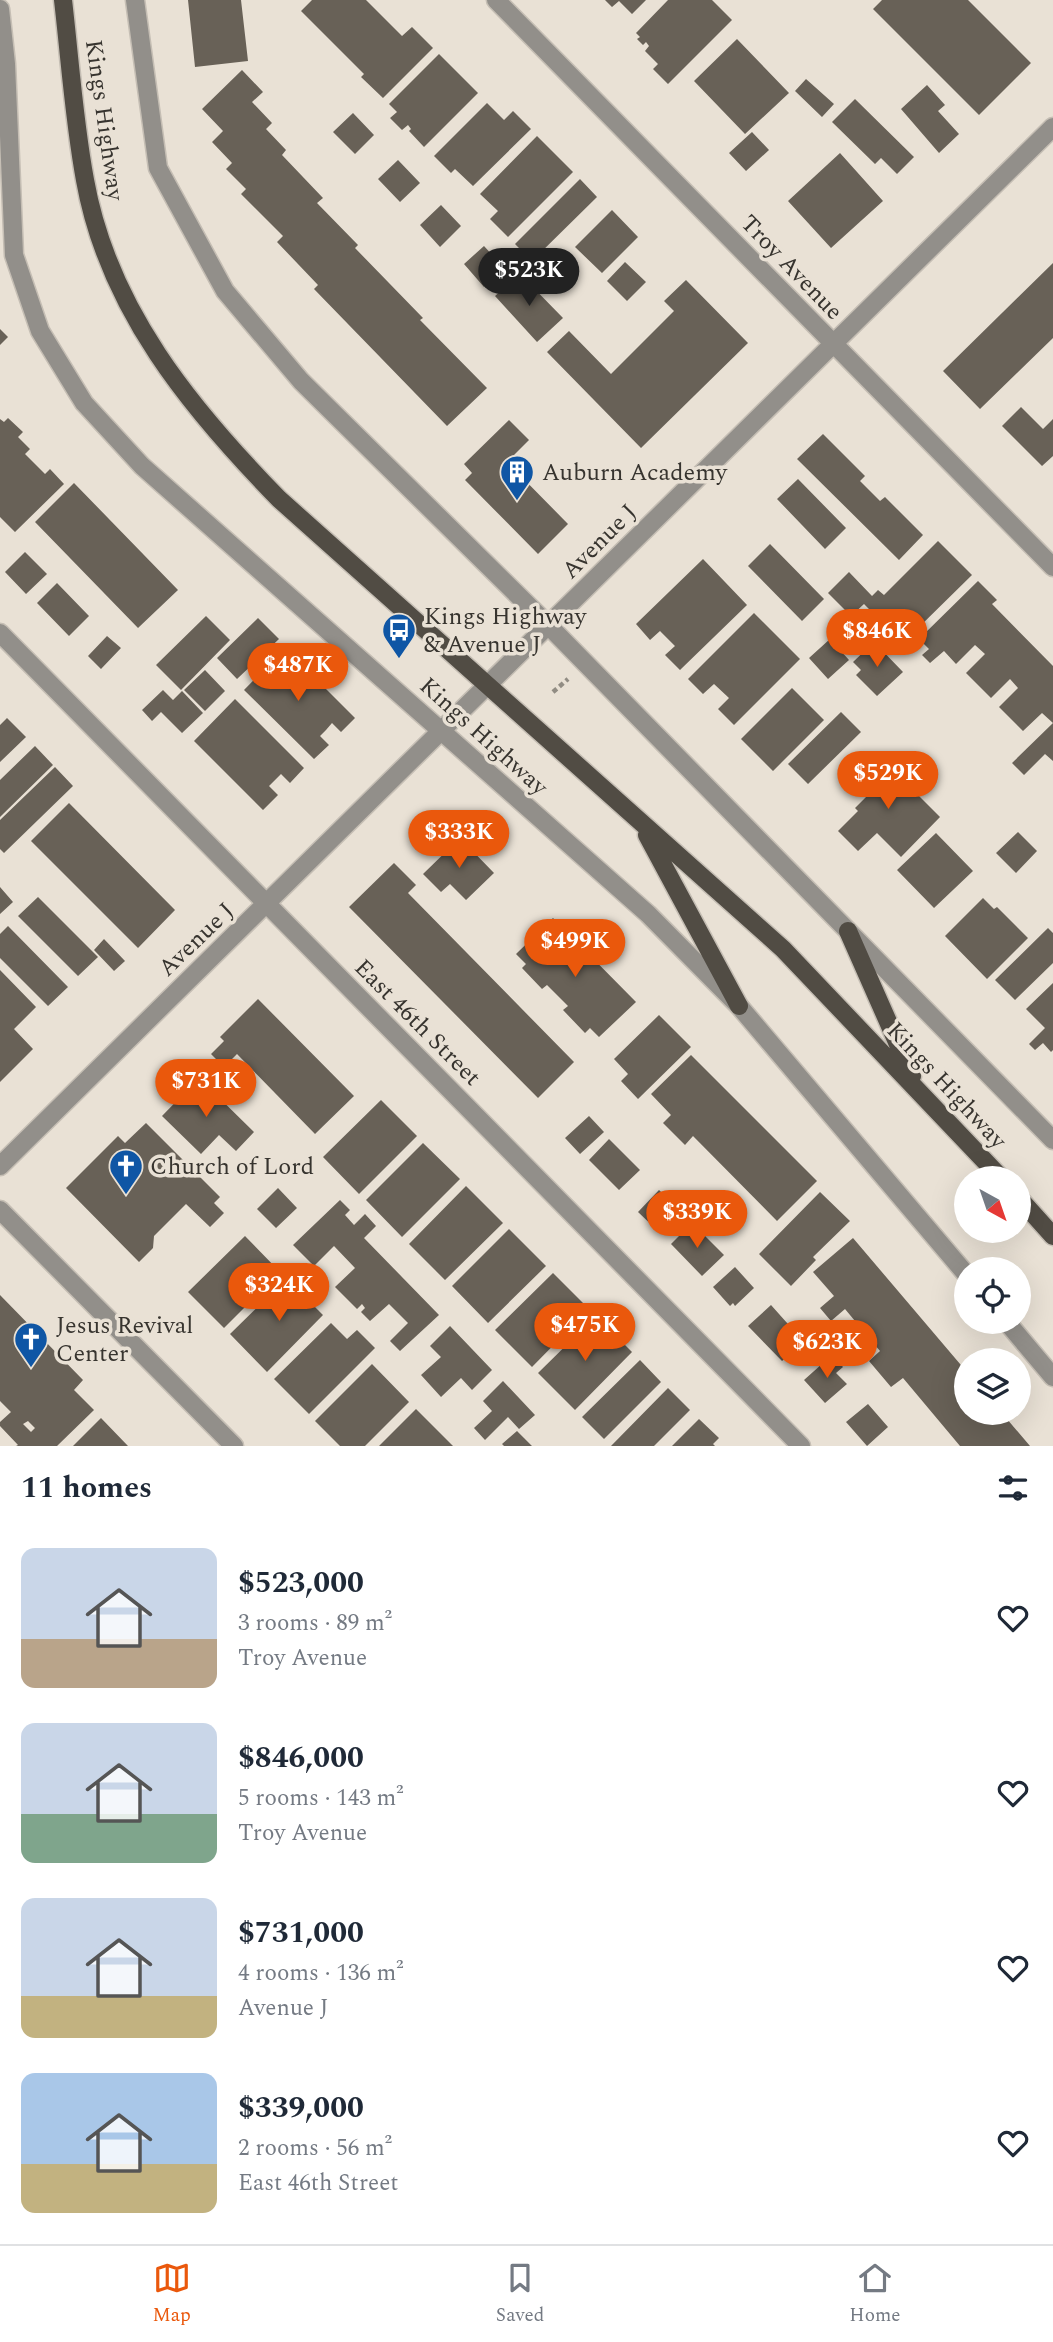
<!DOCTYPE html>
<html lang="en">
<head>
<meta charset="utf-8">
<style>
	body { margin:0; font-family:Spectral,serif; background:#f6f6f7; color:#1f2937; height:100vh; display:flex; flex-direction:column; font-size:26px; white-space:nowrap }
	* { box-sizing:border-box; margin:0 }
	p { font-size:23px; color:#747a83 }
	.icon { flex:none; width:38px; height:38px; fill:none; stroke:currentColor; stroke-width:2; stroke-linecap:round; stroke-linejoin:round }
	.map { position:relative; height:1446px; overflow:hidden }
	.side { display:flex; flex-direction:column; background:#fff; flex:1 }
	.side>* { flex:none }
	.needle { width:46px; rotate:140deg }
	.controls { position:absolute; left:954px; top:1166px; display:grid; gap:14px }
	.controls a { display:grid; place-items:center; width:77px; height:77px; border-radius:50%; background:#fff; box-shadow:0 7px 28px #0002; font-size:35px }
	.price { position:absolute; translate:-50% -60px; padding:0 16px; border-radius:24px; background:#ea580c; color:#fff; font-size:23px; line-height:46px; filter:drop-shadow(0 2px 4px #0008) }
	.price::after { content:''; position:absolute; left:50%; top:42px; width:21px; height:16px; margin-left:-10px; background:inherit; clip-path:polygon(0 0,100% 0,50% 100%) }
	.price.active { background:#222; color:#fff }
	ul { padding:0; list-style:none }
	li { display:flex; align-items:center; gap:21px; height:175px; padding:0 21px }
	li span { display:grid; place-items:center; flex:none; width:196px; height:140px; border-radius:14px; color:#555 }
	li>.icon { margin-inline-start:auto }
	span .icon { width:84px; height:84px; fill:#fffc; stroke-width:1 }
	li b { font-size:30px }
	h2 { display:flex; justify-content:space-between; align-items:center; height:84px; padding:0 21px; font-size:30px }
	.dock { display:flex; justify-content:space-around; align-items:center; height:98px; border-top:2px solid #e0e1e3; background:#fff; font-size:19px; color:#747a83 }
	.dock a { display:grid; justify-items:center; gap:4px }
	.dock .active { color:#ea580c }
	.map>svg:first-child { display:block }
</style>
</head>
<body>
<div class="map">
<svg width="1053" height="1446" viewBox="0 0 1053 1446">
	<rect width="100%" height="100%" fill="#e9e1d5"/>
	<path fill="#686157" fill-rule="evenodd" d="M188 0H241L248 61 195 67Z
		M312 0H366L402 36 412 27 433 48 383 98 361 77 364 74 301 11Z
		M605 0H646L632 14 619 1 612 7Z
		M668 0H712L732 20 668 84 653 69 658 64 645 51 649 46 646 42 643 45 637 39 640 37 636 33Z
		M882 0H968L1031 63 979 115 873 9Z
		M737 39 789 93 745 134 694 81Z
		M439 54 478 93 424 147 409 131 411 129 408 125 402 130 390 118 397 112 389 104Z
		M242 70 263 92 252 102 272 123 266 129 286 150 282 155 323 198 317 203 358 245 355 248 423 318 420 320 487 388 447 426 314 289 318 285 277 242 283 236 241 194 246 189 226 169 232 163 212 142 223 131 202 109Z
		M806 79 834 104 822 117 795 91Z
		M927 85 945 105 938 111 959 134 939 153 901 109Z
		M855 99 914 157 897 174 881 158 875 164 832 122Z
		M487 103 504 120 513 111 531 129 473 186 455 169 451 173 434 156Z
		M353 113 374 135 355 154 333 132Z
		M752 132 769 150 746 171 729 153Z
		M537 136 573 172 508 237 490 219 498 211 480 194Z
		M840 153 883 201 831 248 788 201Z
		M398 160 420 183 400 202 378 179Z
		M580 179 597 197 532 261 515 244Z
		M441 205 461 226 440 247 420 225Z
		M612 210 638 237 602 273 575 247Z
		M484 246 504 268 484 287 464 264Z
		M625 262 646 282 627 301 607 281Z
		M1053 263V338L980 409 943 371Z
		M520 274 563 318 537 342 495 296Z
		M686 280 748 343 641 448 547 352 569 331 611 374 674 311 664 301Z
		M0 329 8 337 0 345Z
		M1021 407 1043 429 1053 419V456L1042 466 1002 426Z
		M8 418 23 432 18 437 30 449 25 454 45 474 50 469 64 484 15 532 0 517V419L4 422Z
		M509 420 529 440 507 462 568 524 538 554 465 480 472 473 464 464Z
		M823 434 865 476 860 481 880 501 885 497 923 535 899 560 797 459Z
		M798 479 846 528 825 549 777 499Z
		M74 483 178 590 138 628 35 522Z
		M938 541 972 575 913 633 904 624 898 631 883 616 879 619 864 604 851 616 828 593 849 572 872 596 878 590 884 595Z
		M770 544 824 599 802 621 748 566Z
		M25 552 47 574 26 594 5 572Z
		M703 559 747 605 680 670 665 655 675 646 660 631 650 640 636 624Z
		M978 581 997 600 992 604 1053 666V761L1045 754 1024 775 1012 763 1053 723 1042 713 1023 731 999 707 1018 688 1010 679 991 698 966 673 985 654 975 645 956 664 944 651 930 663 922 655 929 649 919 639Z
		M57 583 89 616 69 636 37 603Z
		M754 613 800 659 734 725 718 709 729 698 714 684 703 694 688 679Z
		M206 616 230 640 181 690 156 665Z
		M258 618 279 639 237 679 217 658Z
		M107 636 121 648 101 669 88 656Z
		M830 639 849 660 828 679 809 658Z
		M874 642 903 672 877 696 856 675 861 670 853 662Z
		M285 648 355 718 341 732 332 723 326 730 320 736 329 745 314 759 244 690Z
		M205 670 225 691 205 711 184 690Z
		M792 688 824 720 773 771 741 739Z
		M163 690 173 700 182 691 203 713 182 733 161 712 152 721 142 710Z
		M235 699 304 768 290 783 281 774 269 786 278 795 263 810 194 741Z
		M841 712 861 732 808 784 788 764Z
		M7 718 26 737 0 762V725Z
		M35 746 53 765 0 817V780Z
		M874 757 894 777 897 774 940 817 901 857 877 833 858 851 838 831 858 811 855 808 868 795 852 779Z
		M55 767 73 786 4 853 0 849V820Z
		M69 803 175 910 138 948 31 841Z
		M1018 832 1037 851 1016 873 996 853Z
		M936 833 973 871 934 908 897 870Z
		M460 838 494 873 466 900 450 884 441 892 423 874Z
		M394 863 416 885 408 893 574 1062 538 1098 349 907Z
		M0 887 13 902 0 914Z
		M38 897 98 957 78 976 18 916Z
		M983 898 994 909 997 907 1028 938 987 979 945 936Z
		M553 918 636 1002 599 1037 590 1028 585 1033 563 1010 568 1006 547 985 542 989 522 968 526 964 516 954Z
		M8 926 68 987 48 1006 0 958V934Z
		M1048 928 1053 933V963L1015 1000 995 980Z
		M104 939 125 961 114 971 94 950Z
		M0 970 36 1007 14 1029 33 1049 0 1082Z
		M1053 983V1050L1051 1052 1043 1043 1035 1050 1029 1044 1045 1028 1026 1009Z
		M258 999 354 1096 315 1134 237 1054 224 1067 211 1054 224 1041 220 1037Z
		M659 1015 691 1047 638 1099 621 1081 628 1074 614 1059Z
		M691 1055 817 1181 777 1221 693 1136 685 1145 663 1123 671 1115 651 1094Z
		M199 1078 254 1132 236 1151 219 1135 201 1154 162 1116Z
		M381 1100 417 1136 359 1194 323 1157Z
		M589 1116 604 1132 580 1154 565 1138Z
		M146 1123 220 1197 214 1203 224 1213 210 1227 186 1204 154 1236 153 1248 139 1262 66 1188 118 1136 125 1143Z
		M609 1139 640 1170 619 1190 589 1160Z
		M423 1143 460 1179 402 1237 366 1200Z
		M466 1186 503 1223 445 1280 409 1244Z
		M278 1188 297 1208 276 1228 257 1209Z
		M659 1190 682 1212 660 1233 638 1212Z
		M820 1192 850 1221 813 1257 816 1260 791 1286 759 1254Z
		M340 1200 350 1210 345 1215 354 1225 365 1214 376 1226 364 1238 439 1315 400 1351 390 1341 408 1323 389 1304 370 1321 361 1312 365 1308 362 1304 357 1309 335 1287 355 1268 334 1246 314 1266 293 1245Z
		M692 1223 724 1255 702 1276 671 1244Z
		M509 1229 546 1266 488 1323 452 1286Z
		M245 1236 280 1272 224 1328 188 1292Z
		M853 1238 966 1371V1412H1001L1030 1446H960L903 1378 891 1387 869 1361 880 1351 845 1309 831 1321 820 1308 834 1296 813 1272Z
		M735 1267 754 1288 735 1306 733 1303 730 1306 713 1287Z
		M553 1273 589 1309 532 1367 495 1330Z
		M287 1278 297 1288 306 1279 323 1297 314 1306 323 1315 267 1372 230 1334Z
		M0 1295 83 1380 74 1390 94 1410 57 1446H16L18 1445 0 1426V1422L11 1412 0 1401ZM28 1421 35 1428 31 1432 23 1424Z
		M771 1305 804 1342 782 1361 748 1326Z
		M596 1316 632 1352 575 1410 538 1373Z
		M331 1323 347 1339 357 1330 375 1348 309 1414 274 1379Z
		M450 1326 492 1370 472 1390 461 1378 441 1397 421 1375 441 1357 430 1346Z
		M832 1355 843 1367 836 1373 847 1384 825 1403 804 1380Z
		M640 1360 661 1382 604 1439 582 1417Z
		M372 1364 409 1402 365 1446H340L315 1421Z
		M503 1381 535 1415 519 1429 508 1417 485 1440 474 1428 492 1411 483 1401Z
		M668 1388 690 1410 654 1446H611Z
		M868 1404 888 1427 867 1446 846 1422Z
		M416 1409 453 1446H379Z
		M101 1418 128 1446H73Z
		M699 1419 719 1438 713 1444 715 1446H672Z
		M517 1431 532 1446H504L502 1444Z"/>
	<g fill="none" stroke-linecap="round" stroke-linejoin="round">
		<g stroke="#c5beb4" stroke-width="21">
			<path id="minor" d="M135 0 158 168 225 291 301 381 548 625 1053 1140
				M496 0 1053 567
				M0 9 6 64 14 255 40 331 84 403 142 466 648 914 739 1006 966 1274
				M0 633 801 1446
				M0 1166 1053 127
				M0 1210 234 1446
				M1006 1321 1053 1377"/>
		</g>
		<g stroke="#c5beb4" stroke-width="21">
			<path id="major" d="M63 0C70 60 74 121 85 180 108 309 191 409 279 499L783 949 1001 1178
				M647 835 739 1006
				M848 931 912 1076
				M1018 1197 1053 1236"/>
		</g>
		<path stroke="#918c83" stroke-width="4.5" stroke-dasharray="5 3.5" stroke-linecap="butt" d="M553 692 568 679"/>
		<use href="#minor" stroke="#928f8a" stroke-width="18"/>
		<use href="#major" stroke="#514c44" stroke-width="18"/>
	</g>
	<defs>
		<g id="building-pin" transform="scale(1.75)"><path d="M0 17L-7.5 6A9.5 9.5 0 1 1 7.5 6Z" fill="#0f56a5" stroke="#e9e1d5"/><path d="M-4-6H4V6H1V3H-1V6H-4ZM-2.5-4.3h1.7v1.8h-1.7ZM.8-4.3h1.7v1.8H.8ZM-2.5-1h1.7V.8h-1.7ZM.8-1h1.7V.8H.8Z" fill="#fff"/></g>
		<g id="bus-pin" transform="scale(1.75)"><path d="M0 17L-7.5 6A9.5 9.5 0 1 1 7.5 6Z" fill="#0f56a5" stroke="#e9e1d5"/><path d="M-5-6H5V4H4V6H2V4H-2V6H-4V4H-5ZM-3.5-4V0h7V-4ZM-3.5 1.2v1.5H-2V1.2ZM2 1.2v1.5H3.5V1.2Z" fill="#fff"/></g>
		<g id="church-pin" transform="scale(1.75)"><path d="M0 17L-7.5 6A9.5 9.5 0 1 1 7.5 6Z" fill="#0f56a5" stroke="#e9e1d5"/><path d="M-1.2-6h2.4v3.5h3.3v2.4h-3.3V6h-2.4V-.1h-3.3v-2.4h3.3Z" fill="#fff"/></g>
	</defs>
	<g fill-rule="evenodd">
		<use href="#building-pin" x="517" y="472"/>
		<use href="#bus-pin" x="399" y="630"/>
		<use href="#church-pin" x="126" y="1166"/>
		<use href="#church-pin" x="31" y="1339"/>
	</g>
	<g text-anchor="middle" stroke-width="7" stroke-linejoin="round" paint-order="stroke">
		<g font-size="24" fill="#37342f" stroke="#e9e1d5">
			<text transform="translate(105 120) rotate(82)" y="8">Kings Highway</text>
			<text transform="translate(792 267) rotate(46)" y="8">Troy Avenue</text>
			<text transform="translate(599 541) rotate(-45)" y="8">Avenue J</text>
			<text transform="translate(484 736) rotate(42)" y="8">Kings Highway</text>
			<text transform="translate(196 939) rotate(-44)" y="8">Avenue J</text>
			<text transform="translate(418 1022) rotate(45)" y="8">East 46th Street</text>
			<text transform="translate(947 1085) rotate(47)" y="8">Kings Highway</text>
		</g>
		<g font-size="24" fill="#37342f" stroke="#e9e1d5" text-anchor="start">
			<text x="542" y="480">Auburn Academy</text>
			<text x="424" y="624">Kings Highway<tspan x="424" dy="28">&amp; Avenue J</tspan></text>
			<text x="150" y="1174">Church of Lord</text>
			<text x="56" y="1333">Jesus Revival<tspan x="56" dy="28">Center</tspan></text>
		</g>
	</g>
</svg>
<div class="controls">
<a><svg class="needle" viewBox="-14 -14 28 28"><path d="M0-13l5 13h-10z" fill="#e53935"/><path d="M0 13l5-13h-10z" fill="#747a83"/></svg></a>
<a><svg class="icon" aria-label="locate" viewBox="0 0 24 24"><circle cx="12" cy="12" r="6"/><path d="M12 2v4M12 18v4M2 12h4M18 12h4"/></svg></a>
<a><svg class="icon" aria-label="layers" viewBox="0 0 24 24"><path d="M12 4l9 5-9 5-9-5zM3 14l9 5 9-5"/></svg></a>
</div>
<b class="price active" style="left:529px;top:308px">$523K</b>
<b class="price" style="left:877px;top:669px">$846K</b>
<b class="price" style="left:298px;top:703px">$487K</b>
<b class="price" style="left:888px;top:811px">$529K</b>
<b class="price" style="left:459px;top:870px">$333K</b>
<b class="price" style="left:575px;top:979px">$499K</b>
<b class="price" style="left:206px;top:1119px">$731K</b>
<b class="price" style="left:697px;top:1250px">$339K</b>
<b class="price" style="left:279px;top:1323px">$324K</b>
<b class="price" style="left:585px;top:1363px">$475K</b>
<b class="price" style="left:827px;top:1380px">$623K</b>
</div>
<section class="side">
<h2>11 homes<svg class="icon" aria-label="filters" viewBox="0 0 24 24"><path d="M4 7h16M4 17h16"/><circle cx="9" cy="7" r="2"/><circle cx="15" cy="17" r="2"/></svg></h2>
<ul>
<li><span style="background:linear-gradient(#c9d6e8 65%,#b9a48a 0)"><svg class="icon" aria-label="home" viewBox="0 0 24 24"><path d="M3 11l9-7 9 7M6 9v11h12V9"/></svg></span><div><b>$523,000</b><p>3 rooms · 89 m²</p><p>Troy Avenue</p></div><svg class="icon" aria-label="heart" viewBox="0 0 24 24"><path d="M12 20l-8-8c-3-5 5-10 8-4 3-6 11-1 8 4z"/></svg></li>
<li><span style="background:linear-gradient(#c9d6e8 65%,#7fa58c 0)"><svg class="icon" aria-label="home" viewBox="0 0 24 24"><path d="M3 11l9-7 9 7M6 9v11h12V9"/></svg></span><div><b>$846,000</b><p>5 rooms · 143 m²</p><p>Troy Avenue</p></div><svg class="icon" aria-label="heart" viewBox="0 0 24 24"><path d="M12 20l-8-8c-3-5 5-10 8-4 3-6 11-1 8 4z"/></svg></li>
<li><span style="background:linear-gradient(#c9d6e8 70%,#c2b280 0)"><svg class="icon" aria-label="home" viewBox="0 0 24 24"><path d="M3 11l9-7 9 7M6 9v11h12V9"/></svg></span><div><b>$731,000</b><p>4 rooms · 136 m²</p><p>Avenue J</p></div><svg class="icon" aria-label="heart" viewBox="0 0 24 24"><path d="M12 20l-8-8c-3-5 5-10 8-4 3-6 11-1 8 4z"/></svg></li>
<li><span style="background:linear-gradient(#a9c7e8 65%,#c2b280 0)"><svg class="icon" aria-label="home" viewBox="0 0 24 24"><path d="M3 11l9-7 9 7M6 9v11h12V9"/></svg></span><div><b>$339,000</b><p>2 rooms · 56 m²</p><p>East 46th Street</p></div><svg class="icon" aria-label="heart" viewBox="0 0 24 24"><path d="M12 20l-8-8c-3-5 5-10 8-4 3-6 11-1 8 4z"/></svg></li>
</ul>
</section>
<nav class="dock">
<a class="active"><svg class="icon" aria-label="map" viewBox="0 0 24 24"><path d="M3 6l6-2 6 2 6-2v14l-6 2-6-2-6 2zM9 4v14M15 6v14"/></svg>Map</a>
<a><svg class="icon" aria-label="saved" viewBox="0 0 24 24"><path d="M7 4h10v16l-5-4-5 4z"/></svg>Saved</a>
<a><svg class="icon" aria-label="home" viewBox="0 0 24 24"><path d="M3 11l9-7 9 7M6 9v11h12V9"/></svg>Home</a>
</nav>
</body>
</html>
